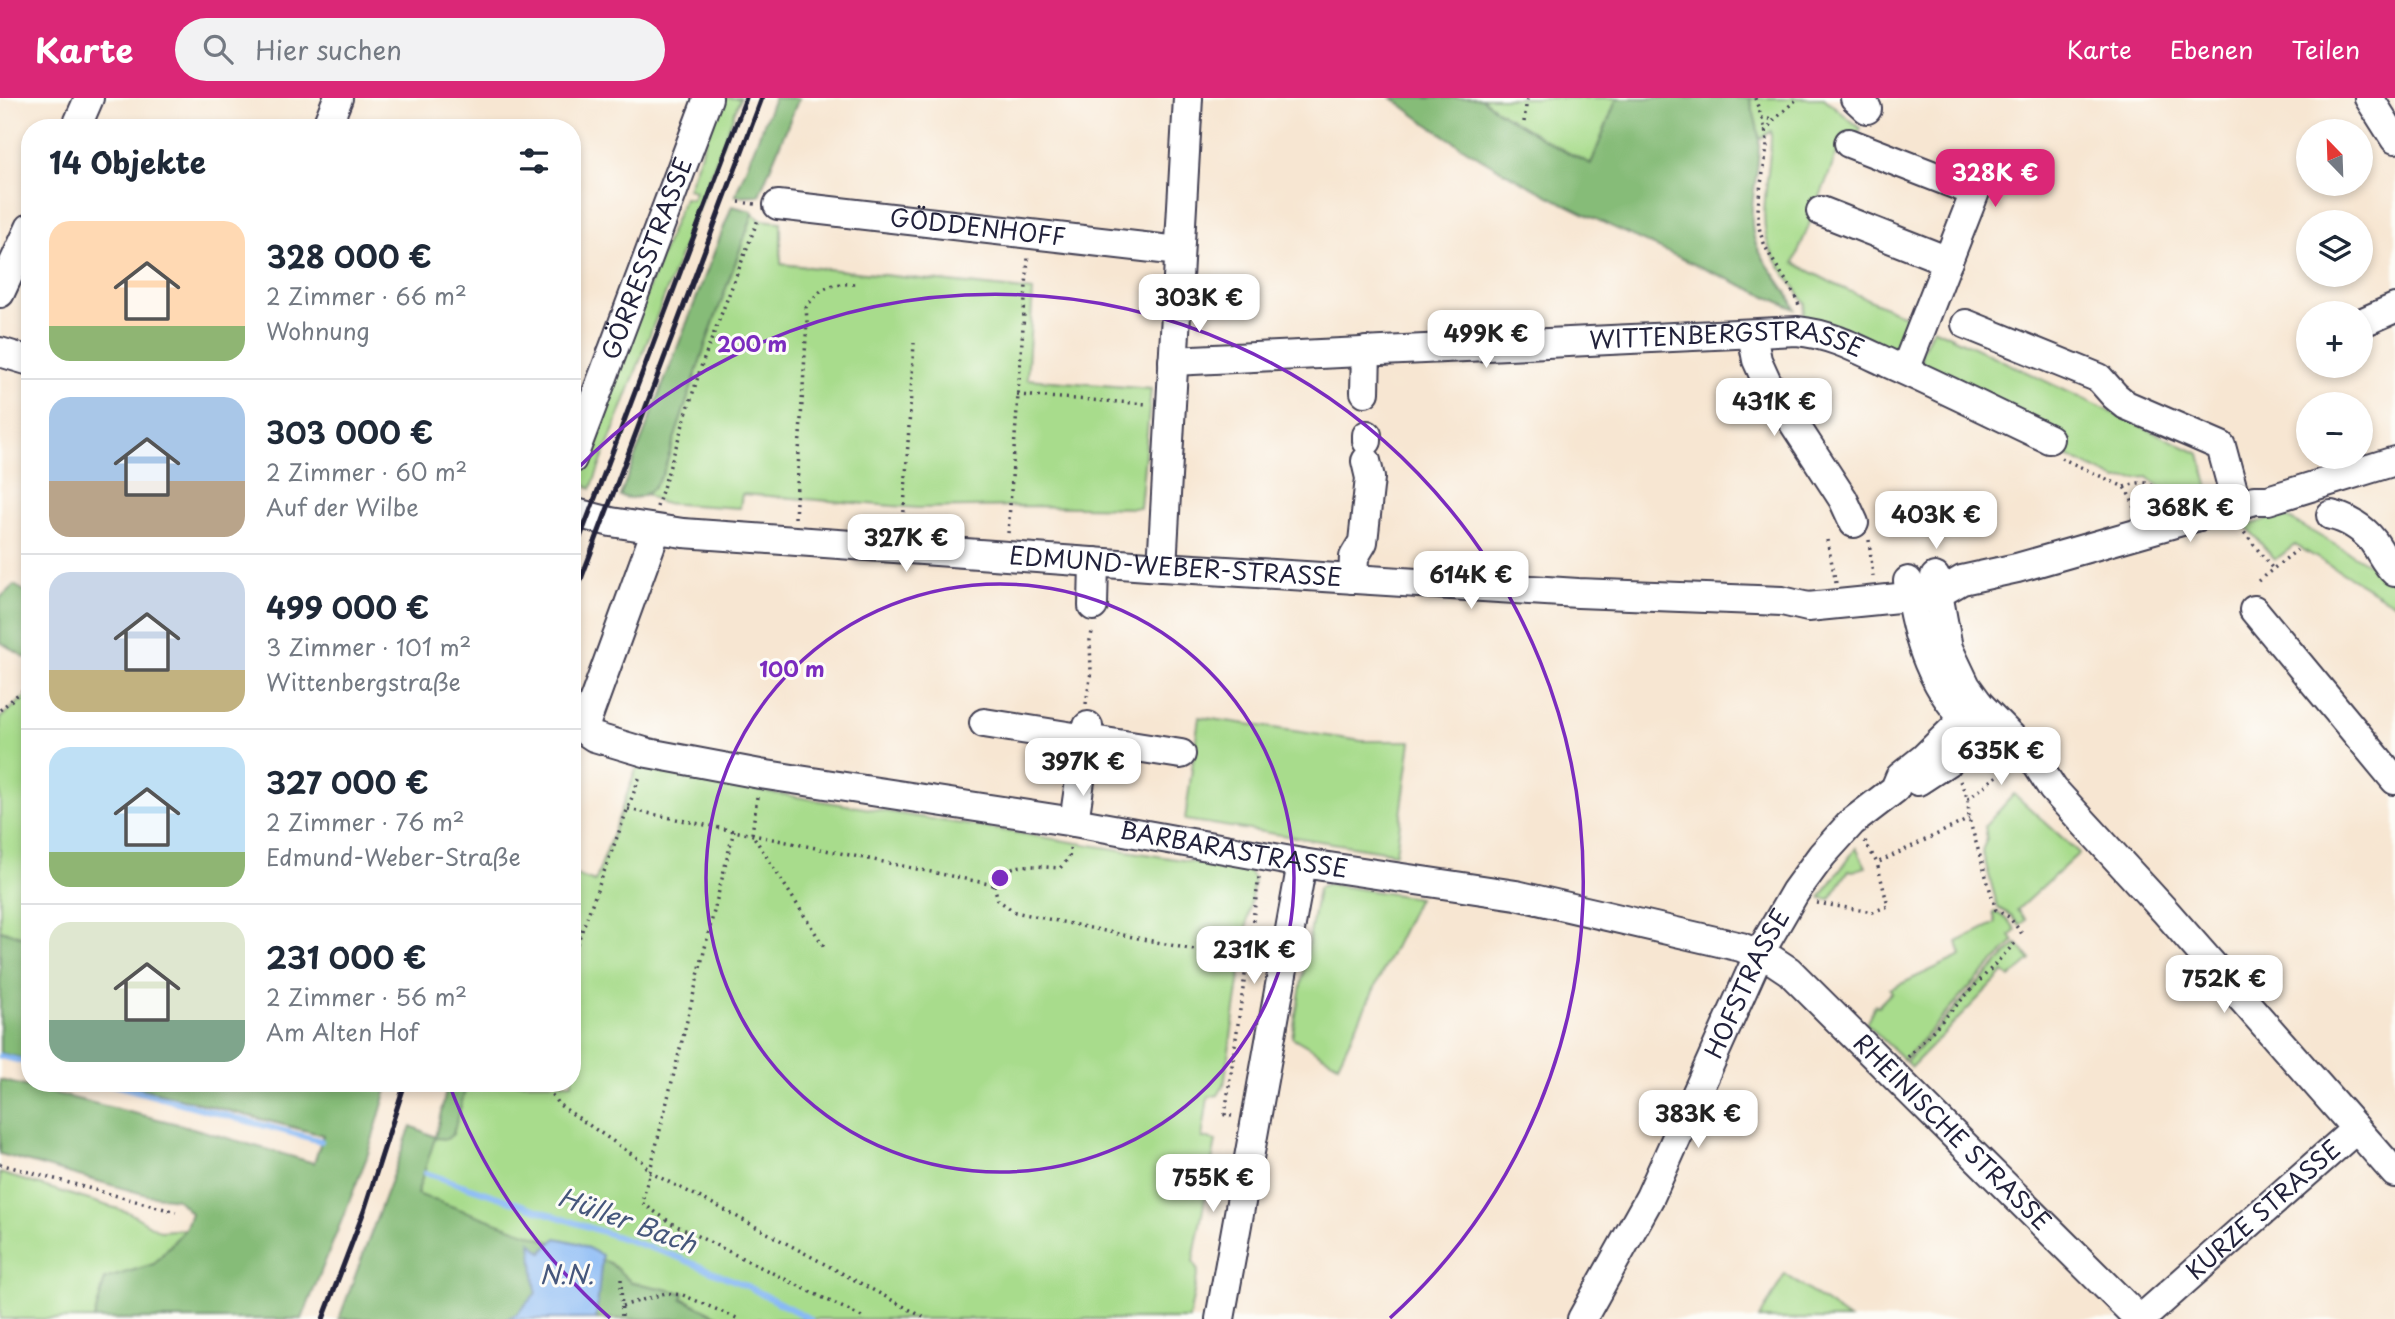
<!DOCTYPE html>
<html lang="de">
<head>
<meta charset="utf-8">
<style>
	body { margin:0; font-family:"Playpen Sans",sans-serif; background:#f2f2f3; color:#1f2937; height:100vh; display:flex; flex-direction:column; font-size:26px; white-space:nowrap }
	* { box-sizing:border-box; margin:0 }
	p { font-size:23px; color:#747a83 }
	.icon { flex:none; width:38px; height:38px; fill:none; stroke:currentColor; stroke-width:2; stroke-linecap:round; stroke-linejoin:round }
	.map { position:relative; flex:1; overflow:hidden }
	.side { position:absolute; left:21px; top:21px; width:560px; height:973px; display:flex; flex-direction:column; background:#fff; border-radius:28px; box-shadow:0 4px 10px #0003 }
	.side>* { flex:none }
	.needle { width:46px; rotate:337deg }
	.tools { position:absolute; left:2296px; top:21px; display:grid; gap:14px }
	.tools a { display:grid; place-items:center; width:77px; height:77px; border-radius:50%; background:#fff; box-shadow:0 4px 10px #0003; font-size:35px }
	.price { position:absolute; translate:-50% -60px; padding:0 16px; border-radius:14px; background:#fff; color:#222; font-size:23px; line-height:46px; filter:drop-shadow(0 2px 4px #0008) }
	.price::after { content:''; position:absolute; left:50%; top:42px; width:21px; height:16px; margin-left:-10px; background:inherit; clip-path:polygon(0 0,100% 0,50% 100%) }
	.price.current { background:#db2777; color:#fff }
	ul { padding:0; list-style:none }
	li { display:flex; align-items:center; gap:21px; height:175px; padding:0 28px }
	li+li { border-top:2px solid #e0e1e3 }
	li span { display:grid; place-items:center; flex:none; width:196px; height:140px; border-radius:21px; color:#555 }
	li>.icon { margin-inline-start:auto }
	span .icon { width:84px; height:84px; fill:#fffc; stroke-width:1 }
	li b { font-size:30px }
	h2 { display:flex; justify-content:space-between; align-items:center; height:84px; padding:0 28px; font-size:30px }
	header { display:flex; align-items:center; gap:42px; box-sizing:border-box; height:98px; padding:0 35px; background:#db2777; color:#fff }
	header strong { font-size:33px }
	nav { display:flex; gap:38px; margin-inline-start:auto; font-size:24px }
	.search { width:490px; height:63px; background:#f2f2f3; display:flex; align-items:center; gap:18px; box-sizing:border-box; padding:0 24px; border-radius:38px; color:#747a83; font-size:26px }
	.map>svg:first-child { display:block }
</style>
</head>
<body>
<header>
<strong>Karte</strong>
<div class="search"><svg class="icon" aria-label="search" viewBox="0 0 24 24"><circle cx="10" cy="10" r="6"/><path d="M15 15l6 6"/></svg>Hier suchen</div>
<nav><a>Karte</a><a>Ebenen</a><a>Teilen</a></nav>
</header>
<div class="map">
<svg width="2395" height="1221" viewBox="0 0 2395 1221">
	<rect width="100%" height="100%" fill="#fdfcf7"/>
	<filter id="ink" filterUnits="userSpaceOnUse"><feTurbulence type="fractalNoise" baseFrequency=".0143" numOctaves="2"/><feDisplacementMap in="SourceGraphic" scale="14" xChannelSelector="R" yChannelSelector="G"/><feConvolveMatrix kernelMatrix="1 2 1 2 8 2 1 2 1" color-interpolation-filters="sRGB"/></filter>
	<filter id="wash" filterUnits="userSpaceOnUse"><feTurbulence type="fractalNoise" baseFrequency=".00686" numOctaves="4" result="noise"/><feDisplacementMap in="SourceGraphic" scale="28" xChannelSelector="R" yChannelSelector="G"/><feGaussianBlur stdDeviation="1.57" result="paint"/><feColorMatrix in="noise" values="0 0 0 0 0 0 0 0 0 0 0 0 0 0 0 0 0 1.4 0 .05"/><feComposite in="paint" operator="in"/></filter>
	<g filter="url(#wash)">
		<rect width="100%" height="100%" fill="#f7e6d2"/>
		<path fill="#a8dc8c" stroke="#657f64" stroke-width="2" d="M721 0H740L591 391 583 385 578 368 684 100 692 101 695 93 688 91Z
			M1481 0H1617L1591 66C1553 48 1515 26 1481 0Z
			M1750 0H1824L1861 31 1858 36 1845 35 1794 165 1838 188 1919 224 1894 259 1802 223 1805 206C1795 187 1779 171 1770 151 1756 118 1772 70 1771 33L1760 41Z
			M753 116 761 122 781 124V166L1033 193 1027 281 1151 291 1140 410 1020 408 917 410 742 396 740 410 661 405 646 396 653 390 663 375 705 248Z
			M1933 230 2200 356 2209 391 2173 400 2148 379 2117 382 2052 351 1923 272 1921 256Z
			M2283 417 2395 481V506L2295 447 2275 462 2246 428Z
			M30 595V841L0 832V620Z
			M1199 619 1362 643H1411L1396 755 1185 722Z
			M637 669 754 692 1249 773 1254 781 1224 987 1218 997 1208 999 1202 1040 1216 1043 1193 1163 1198 1173 1189 1221H724L682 1200 683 1195 631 1184 610 1165 416 1096 435 1039 453 1036 467 985H572V776L595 784Z
			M2014 696 2079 755 2017 812 2026 822 2020 828 2011 817 1998 810 1982 752 1987 741 1985 728Z
			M1856 750 1866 769 1853 773 1849 772 1830 801 1820 800Z
			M1327 786 1418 800 1338 966 1292 939 1318 791 1321 788Z
			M1995 814 2008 821 2016 832 2010 838 2014 844 1964 895 1904 962 1866 925 1875 907 1878 908 1892 894 1890 891 1961 858 1957 844 1996 825 1993 815Z
			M2017 846 2031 862 2010 880 2004 874 1911 969 1906 964 1966 898Z
			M0 1075 128 1114 160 1133 185 1131 154 1166 105 1181 94 1221H0Z
			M1785 1176 1849 1221H1759Z"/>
		<path fill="#86bc78" stroke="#546f5a" stroke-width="2" d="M774 0H799L759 97 735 98Z
			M1392 0H1481L1499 14 1562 52 1591 66 1617 0H1750C1753 14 1759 29 1759 43 1760 73 1748 105 1753 135 1757 162 1786 185 1795 211 1657 148 1513 94 1392 0Z
			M732 108 752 113 753 116 705 248 663 375C654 393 641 405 620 398Z
			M14 487 30 496V554L26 560 0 544V500Z
			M0 832 30 841V962L0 955Z
			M0 982 182 1027 314 1065 323 1037 121 985H389L367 1059 302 1221H94L105 1181 154 1166 185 1131 191 1115 177 1101 147 1097 0 1056Z
			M448 985H467L453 1036 447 1041 435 1040 417 1096 610 1165 631 1184 684 1195 682 1201 724 1221H339L411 1028 435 1039Z"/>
		<path fill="#88b9f5" stroke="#556e98" stroke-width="2" d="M556 1140 578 1145 602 1157 596 1221H507L517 1216 536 1195 531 1144 542 1154Z"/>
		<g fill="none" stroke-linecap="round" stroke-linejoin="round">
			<path stroke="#88b9f5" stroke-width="6" d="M0 958 30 965
				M107 985 321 1043
				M426 1075 675 1158 747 1188 810 1221"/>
		</g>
	</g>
	<g filter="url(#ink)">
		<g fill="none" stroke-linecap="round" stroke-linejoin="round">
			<g stroke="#423f52" stroke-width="32">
				<g id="minor">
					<path d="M1855 0 1867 11"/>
					<path d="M2369 0 2395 41"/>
					<path d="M76 30 89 0"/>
					<path d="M326 30 338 0"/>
					<path d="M1849 45 1975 94 1905 272"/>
					<path id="s1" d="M778 107 1179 153"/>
					<path d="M1821 113 1948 163"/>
					<path d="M0 195 30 130"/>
					<path d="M2361 225 2395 210"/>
					<path d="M1966 226 2099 280 2115 298 2126 307 2221 348 2237 407"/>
					<path d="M1752 236 1757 262 1767 284 1843 401 1854 425"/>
					<path d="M0 254 30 263"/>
					<path id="s2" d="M1173 263 1797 233C1830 236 1858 251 1888 265 1942 289 1996 316 2049 341"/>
					<path d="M1365 294 1366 253"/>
					<path d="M1367 343V337"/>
					<path id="s3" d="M572 361 708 0"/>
					<path id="s4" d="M572 414 611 424 683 435 1162 469 1578 495 1782 503 1808 509 1938 496 1962 482 2017 470 2255 402H2268L2395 363"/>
					<path d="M2331 417C2346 420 2363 430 2373 443 2381 454 2385 465 2395 474"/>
					<path id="s5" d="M656 432 586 624 588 635 594 639 648 655 760 676 1074 724 1302 765 1516 797 1741 849 1774 863 1789 873 2139 1221"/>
					<path d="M1162 469 1188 0"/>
					<path d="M1935 479 1948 550 1966 588 1979 606 2034 662 2053 691 2165 813 2395 1075"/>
					<path d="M1353 481 1354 459 1363 444 1370 380 1366 363"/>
					<path d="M1908 483C1916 539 1932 595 1977 633"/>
					<path d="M1093 508 1094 464"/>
					<path d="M2254 512 2395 682"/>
					<path d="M984 625 1181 656"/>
					<path d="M1918 683 1967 651 1995 627"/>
					<path d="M1074 724 1088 628"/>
					<path d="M1220 1221 1302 765"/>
					<path id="s6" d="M1582 1221 1650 1099 1759 856 1795 794 1822 757 1852 724 1895 691 1900 679 1924 660 1979 606"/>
					<path id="s7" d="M2141 1221 2356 1031"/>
				</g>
			</g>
			<path stroke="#423f52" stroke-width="3.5" stroke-dasharray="2 5" stroke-linecap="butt" d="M1755 0C1760 15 1767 32 1767 47 1765 74 1755 101 1759 128 1764 159 1790 181 1800 210
				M1761 20 1774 22
				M1524 24 1527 0
				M1765 34 1774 22 1798 0
				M739 104 755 106
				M1017 297 1148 306
				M2061 360 2124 389 2131 400 2136 414
				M2124 389C2148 381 2150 383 2165 403
				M657 409 702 266 759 119
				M795 420 807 223 806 209C822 189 829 185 855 186
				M903 428 914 245
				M2240 429 2273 471
				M1008 435 1028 160
				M1827 442 1836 485
				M1869 442 1873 478
				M2258 483 2297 452
				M1086 606 1091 574 1090 542 1093 530
				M0 612 30 586
				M1960 683 1968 701 1969 721 1996 812 2009 819 2023 837
				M757 699 752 736 825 850
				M1968 701 2001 675
				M628 711 994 787C1007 760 1034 769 1060 770L1069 760 1071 745
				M734 732 642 1105 673 1126 866 1221
				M1865 743 1877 765 1969 721
				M994 787 998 802 1015 814 1246 863
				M1817 805 1873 814 1888 808 1877 765
				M572 859 640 678
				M1908 959 2015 845
				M544 985 558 1006 642 1063 649 1074 717 1108 927 1221
				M1232 1018 1225 1017 1259 779
				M0 1066 176 1114
				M621 1181 622 1221
				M622 1208 666 1195 683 1197 739 1221"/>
			<use href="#minor" stroke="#fff" stroke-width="28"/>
			<path stroke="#22223b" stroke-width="5" d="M572 461 746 0
				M572 505 762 0
				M323 1221 364 1113 405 985"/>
		</g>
	</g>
	<g fill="none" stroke="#7b2cbf" stroke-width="3.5">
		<circle cx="1000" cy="780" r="294"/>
		<path d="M610 1220A588 588 0 0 1 449 986M573 375A588 588 0 1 1 1390 1220"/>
	</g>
	<g text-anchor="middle" stroke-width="6" stroke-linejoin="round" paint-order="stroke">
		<g font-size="24" fill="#22223b" stroke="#fdfcf7">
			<text dy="8" stroke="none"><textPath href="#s1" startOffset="201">GÖDDENHOFF</textPath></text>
			<text dy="8" stroke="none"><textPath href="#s3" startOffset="214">GÖRRESSTRASSE</textPath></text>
			<text dy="8" stroke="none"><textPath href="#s2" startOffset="555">WITTENBERGSTRASSE</textPath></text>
			<text dy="8" stroke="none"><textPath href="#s4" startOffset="607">EDMUND-WEBER-STRASSE</textPath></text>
			<text dy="8" stroke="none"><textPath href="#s5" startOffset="873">BARBARASTRASSE</textPath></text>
			<text dy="8" stroke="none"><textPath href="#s6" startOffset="374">HOFSTRASSE</textPath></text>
			<text dy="8" stroke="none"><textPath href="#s5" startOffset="1673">RHEINISCHE STRASSE</textPath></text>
			<text dy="8" stroke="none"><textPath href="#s7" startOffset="164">KURZE STRASSE</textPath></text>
		</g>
		<g font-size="26" font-style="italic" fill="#46577c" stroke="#fdfcf7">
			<text transform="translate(627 1123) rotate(20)" y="9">Hüller Bach</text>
			<text x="567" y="1186">N.N.</text>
		</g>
	</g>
	<circle cx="1000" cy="780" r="10" fill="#7b2cbf" stroke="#fdfcf7" stroke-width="3.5"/>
	<g font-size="21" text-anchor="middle" font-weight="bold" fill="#7b2cbf" stroke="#fdfcf7" stroke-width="6" stroke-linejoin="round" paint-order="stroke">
		<text x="752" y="254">200 m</text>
		<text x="792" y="579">100 m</text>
	</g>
</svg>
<div class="tools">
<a><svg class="needle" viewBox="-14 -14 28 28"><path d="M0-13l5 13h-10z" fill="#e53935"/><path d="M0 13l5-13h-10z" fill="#747a83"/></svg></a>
<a><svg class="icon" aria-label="layers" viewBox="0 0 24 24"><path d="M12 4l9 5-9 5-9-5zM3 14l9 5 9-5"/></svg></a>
<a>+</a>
<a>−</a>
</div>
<b class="price current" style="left:1995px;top:111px">328K €</b>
<b class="price" style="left:1199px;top:236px">303K €</b>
<b class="price" style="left:1486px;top:272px">499K €</b>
<b class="price" style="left:1774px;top:340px">431K €</b>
<b class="price" style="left:2190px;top:446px">368K €</b>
<b class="price" style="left:1936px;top:453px">403K €</b>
<b class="price" style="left:906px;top:476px">327K €</b>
<b class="price" style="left:1471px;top:513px">614K €</b>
<b class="price" style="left:2001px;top:689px">635K €</b>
<b class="price" style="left:1083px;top:700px">397K €</b>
<b class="price" style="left:1254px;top:888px">231K €</b>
<b class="price" style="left:2224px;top:917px">752K €</b>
<b class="price" style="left:1698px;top:1052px">383K €</b>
<b class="price" style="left:1213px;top:1116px">755K €</b>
<section class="side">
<h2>14 Objekte<svg class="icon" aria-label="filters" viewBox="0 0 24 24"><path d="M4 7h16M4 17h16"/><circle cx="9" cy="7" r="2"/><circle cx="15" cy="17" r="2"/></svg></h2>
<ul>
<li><span style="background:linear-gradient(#ffd9b3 75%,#8fb573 0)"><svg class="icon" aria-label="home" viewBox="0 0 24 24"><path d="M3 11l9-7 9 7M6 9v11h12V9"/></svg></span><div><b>328 000 €</b><p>2 Zimmer · 66 m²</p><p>Wohnung</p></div></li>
<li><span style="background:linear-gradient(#a9c7e8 60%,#b9a48a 0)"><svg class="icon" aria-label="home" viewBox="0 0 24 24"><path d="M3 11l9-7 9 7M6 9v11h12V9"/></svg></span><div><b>303 000 €</b><p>2 Zimmer · 60 m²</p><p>Auf der Wilbe</p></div></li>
<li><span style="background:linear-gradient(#c9d6e8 70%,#c2b280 0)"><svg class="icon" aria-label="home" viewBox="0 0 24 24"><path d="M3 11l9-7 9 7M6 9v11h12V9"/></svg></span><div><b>499 000 €</b><p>3 Zimmer · 101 m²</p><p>Wittenbergstraße</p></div></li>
<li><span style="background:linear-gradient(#bfe0f5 75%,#8fb573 0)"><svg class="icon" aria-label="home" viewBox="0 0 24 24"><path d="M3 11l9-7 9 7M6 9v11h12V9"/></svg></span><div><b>327 000 €</b><p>2 Zimmer · 76 m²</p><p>Edmund-Weber-Straße</p></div></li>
<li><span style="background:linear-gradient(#dfe7d0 70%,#7fa58c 0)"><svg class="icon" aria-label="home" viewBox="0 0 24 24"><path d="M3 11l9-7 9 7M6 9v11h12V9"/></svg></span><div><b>231 000 €</b><p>2 Zimmer · 56 m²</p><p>Am Alten Hof</p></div></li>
</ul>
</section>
</div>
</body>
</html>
